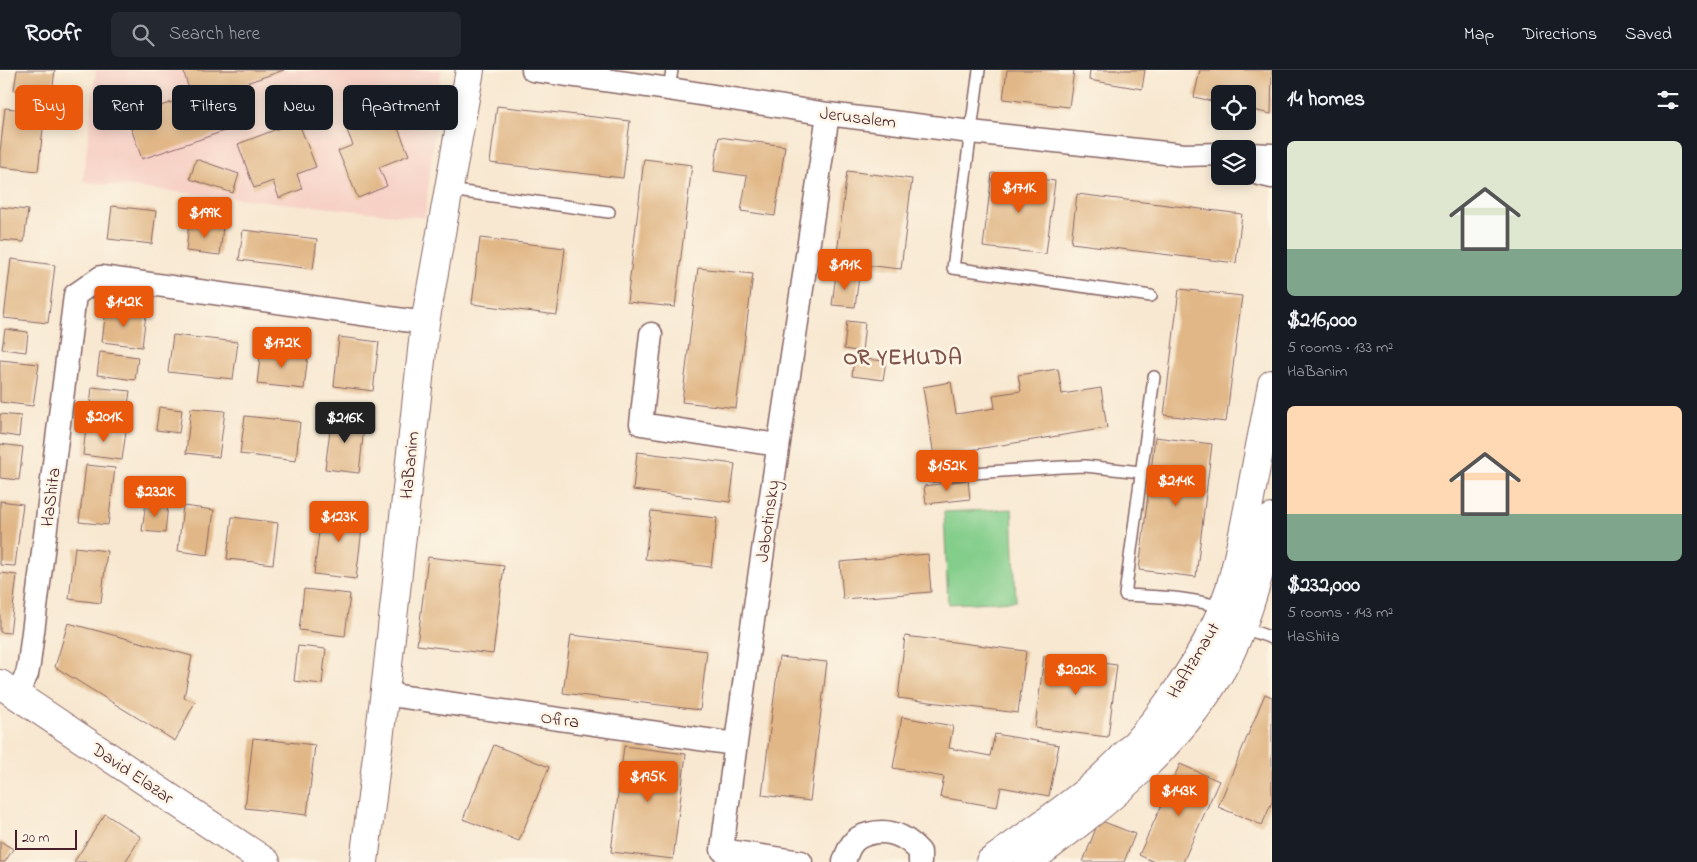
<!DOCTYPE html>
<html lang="en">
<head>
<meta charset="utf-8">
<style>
	body { margin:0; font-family:"Indie Flower",sans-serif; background:#242831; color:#f1f3f6; height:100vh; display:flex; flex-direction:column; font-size:19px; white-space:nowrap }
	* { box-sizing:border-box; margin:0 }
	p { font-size:16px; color:#9ea1a6 }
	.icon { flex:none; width:28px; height:28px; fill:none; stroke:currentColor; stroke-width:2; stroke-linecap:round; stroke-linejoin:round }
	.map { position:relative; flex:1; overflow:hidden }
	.details { display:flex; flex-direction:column; background:#171b24; width:425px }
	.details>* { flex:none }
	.banner { position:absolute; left:15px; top:15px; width:475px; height:45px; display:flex; gap:10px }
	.tools { position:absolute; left:1211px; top:15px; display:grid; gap:10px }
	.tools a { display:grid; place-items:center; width:45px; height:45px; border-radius:8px; background:#171b24; box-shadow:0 2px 12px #0003; font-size:25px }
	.scale { position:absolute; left:15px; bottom:12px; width:62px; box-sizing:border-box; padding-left:5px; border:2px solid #4a1f2b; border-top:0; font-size:14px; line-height:18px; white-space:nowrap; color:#4a1f2b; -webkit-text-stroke:4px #fcf5e5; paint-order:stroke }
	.price { position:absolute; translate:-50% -42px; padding:0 11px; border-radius:5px; background:#ea580c; color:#fff; font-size:16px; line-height:32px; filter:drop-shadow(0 1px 2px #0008) }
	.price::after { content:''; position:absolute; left:50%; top:30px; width:15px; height:11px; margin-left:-8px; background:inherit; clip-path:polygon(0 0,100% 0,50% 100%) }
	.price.on { background:#222; color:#fff }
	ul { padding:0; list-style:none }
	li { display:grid; align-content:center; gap:10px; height:265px; padding:0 15px }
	li span { display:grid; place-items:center; height:155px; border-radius:8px; color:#555 }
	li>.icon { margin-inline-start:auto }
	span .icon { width:90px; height:90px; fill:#fffc; stroke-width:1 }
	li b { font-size:21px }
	h2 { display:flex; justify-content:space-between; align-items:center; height:60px; padding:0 15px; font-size:21px }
	.tag { padding:0 18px; border-radius:8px; background:#171b24; box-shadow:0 2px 12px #0003; font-size:18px; line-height:45px }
	.tag.on { background:#ea580c; color:#fff }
	header { display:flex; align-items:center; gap:30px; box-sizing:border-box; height:70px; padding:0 25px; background:#171b24; border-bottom:1px solid #363941 }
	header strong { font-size:24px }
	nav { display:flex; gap:28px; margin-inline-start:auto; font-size:18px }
	.search { width:350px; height:45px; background:#242831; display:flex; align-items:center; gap:12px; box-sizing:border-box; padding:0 18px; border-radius:8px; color:#9ea1a6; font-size:19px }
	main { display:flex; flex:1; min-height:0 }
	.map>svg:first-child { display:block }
</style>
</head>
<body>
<header>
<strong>Roofr</strong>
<div class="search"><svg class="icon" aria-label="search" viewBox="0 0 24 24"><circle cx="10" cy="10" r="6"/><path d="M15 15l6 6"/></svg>Search here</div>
<nav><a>Map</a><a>Directions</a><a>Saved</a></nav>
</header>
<main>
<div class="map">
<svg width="1272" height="792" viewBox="0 0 1272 792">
	<rect width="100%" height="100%" fill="#fcf5e5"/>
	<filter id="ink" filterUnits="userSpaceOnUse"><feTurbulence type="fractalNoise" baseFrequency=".02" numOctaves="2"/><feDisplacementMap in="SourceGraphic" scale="10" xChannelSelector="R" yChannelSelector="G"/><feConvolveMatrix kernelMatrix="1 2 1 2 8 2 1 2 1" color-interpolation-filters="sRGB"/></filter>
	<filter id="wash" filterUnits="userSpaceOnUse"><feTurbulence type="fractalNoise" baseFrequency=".0096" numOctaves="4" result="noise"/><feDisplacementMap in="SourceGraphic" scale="20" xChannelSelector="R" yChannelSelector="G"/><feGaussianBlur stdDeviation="1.12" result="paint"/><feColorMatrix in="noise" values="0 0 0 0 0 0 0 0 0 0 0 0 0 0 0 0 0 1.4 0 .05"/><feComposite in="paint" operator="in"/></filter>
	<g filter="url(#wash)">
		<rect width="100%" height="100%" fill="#f8e8d1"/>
		<path fill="#f7d1c6" d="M96 0H441L425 148 83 112Z"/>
		<path fill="#84ce8b" stroke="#67765b" d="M1012 439 1016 531 948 534 944 442Z"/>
		<g id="blocks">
			<path fill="#e1b787" d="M17 0H55L52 24 14 20Z
				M183 0H284L226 20 239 56 142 89 127 47 191 26Z
				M1007 0H1074L1069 37 1003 29Z
				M1090 0H1145L1142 19 1089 10Z
				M1200 0H1272L1271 44 1248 39V24H1220V33L1194 27Z
				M497 36 630 51 623 108 490 93Z
				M5 38 45 42 38 101 0 97V82Z
				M390 39 409 85 379 97 387 116 358 128 338 81 353 75 346 58Z
				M298 51 316 97 297 104 302 119 279 128 273 111 254 118 238 74Z
				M719 67 785 76 775 146 741 141 747 106 714 101Z
				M196 89 239 104 233 123 190 109Z
				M644 89 692 95 675 237 627 232Z
				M847 101 912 109 901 199 836 192Z
				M992 103 1055 111 1046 184 983 177Z
				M1077 124 1242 144 1236 193 1071 173Z
				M112 136 156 141 152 174 108 169Z
				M0 137 28 140 24 172 0 170Z
				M189 153 223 156 220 185 186 181Z
				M243 160 317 169 313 199 239 190Z
				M480 168 565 178 557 245 472 234Z
				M11 189 55 195 48 253 4 248Z
				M698 198 753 204 736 338 682 332Z
				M836 204 859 207 855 237 832 235Z
				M1179 219 1242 226 1226 352 1164 345Z
				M106 239 146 244 142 277 102 272Z
				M847 251 865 253 862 282 844 279Z
				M5 259 28 262 26 282 2 279Z
				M173 265 238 272 233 309 168 302Z
				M339 267 379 272 373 321 334 316Z
				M261 279 308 285 304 319 257 314Z
				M100 282 138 287 135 310 97 305Z
				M854 288 886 291 883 310 852 306Z
				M0 290 39 294 33 336 0 332Z
				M1058 299 1062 324 1101 318 1107 358 934 386 923 317 951 312 956 344 995 338 993 325 1021 321 1018 305Z
				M92 317 130 321 126 350 89 346Z
				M159 337 182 340 179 363 156 360Z
				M191 338 225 341 219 387 186 383Z
				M0 344 21 346 19 367 0 364Z
				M332 344 365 348 359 403 325 399Z
				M245 346 300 352 296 391 240 384Z
				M86 357 126 361 122 390 83 385Z
				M1155 367 1212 374 1196 507 1139 500Z
				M0 374 23 377 19 410 0 408Z
				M637 382 735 394 730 432 633 420Z
				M86 395 115 398 108 455 79 452Z
				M968 410 970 429 926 434 924 416Z
				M0 431 23 434 15 496 0 495Z
				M146 432 168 435 165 463 142 461Z
				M183 436 214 440 208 485 178 481Z
				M322 436 364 442 356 509 314 504Z
				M651 441 717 448 711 497 645 489Z
				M232 447 278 453 273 494 227 489Z
				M75 477 107 481 101 533 69 529Z
				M928 484 931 522 843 529 840 492Z
				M428 487 504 496 493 584 417 575Z
				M0 503 17 505 10 563 0 562Z
				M304 519 350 524 345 566 299 560Z
				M68 553 192 586 184 628 195 632 175 671 55 597Z
				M571 565 707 581 700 640 563 623Z
				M905 566 1026 581 1018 643 898 628Z
				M298 576 326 579 322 614 294 611Z
				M1044 586 1117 595 1108 667 1035 658Z
				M779 587 827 592 810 731 762 725Z
				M1265 624 1272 627V732L1262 755 1218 737Z
				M902 647 953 656 949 678 990 686 995 664 1059 675 1049 726 1001 717 997 737 940 727 944 707 893 698Z
				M253 668 315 675 307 745 245 738Z
				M494 675 549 697 519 771 463 749Z
				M624 676 686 684 673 789 611 782Z
				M1180 694 1219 711 1183 792H1154L1139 785Z
				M105 744 141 767 125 792H74Z
				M1099 750 1135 764 1124 792H1083Z
				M0 771 13 779 5 792H0Z"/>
		</g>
	</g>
	<g filter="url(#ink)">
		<use href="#blocks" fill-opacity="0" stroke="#876565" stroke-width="1"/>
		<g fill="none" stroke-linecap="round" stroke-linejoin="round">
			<g stroke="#876565" stroke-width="14">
				<path id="service" d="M979 0 953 198 1151 226
					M669 19 672 0
					M449 120 609 142
					M1154 307 1125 525C1158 527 1191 527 1223 538
					M930 406 1061 397 1085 396 1141 402
					M1241 557 1272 568"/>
			</g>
			<g stroke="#876565" stroke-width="25">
				<path id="minor" d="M533 0 669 19 828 44 971 62 1184 85 1220 84
					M1248 84 1272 85
					M1248 101 1272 107
					M651 264 641 354 778 375
					M384 624 735 674
					M16 625 27 604 29 594 75 225 101 207 425 253
					M801 792 722 780C753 534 792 289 828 44
					M844 792C846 786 848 779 852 774 856 768 861 766 868 764 889 758 906 766 920 782V792"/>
			</g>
			<g stroke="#876565" stroke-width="30">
				<path id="tertiary" d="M0 614 266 792
					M364 792 387 604 425 253 470 0"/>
			</g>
			<g stroke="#876565" stroke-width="30">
				<path id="secondary" d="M990 792C1023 768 1057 745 1088 720 1147 670 1206 591 1230 518 1239 489 1244 458 1250 429 1257 390 1265 352 1272 314
					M1028 792C1104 735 1185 673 1229 586 1250 543 1262 495 1272 448"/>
			</g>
			<use href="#service" stroke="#fff" stroke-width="11"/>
			<use href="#minor" stroke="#fff" stroke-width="22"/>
			<use href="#tertiary" stroke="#fff" stroke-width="28"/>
			<use href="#secondary" stroke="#fff" stroke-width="28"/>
		</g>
	</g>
	<g text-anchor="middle" stroke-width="5" stroke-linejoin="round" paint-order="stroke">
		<g font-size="18" fill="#4a1f2b" stroke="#fcf5e5">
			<text transform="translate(858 47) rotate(7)" y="6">Jerusalem</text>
			<text transform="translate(409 395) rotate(-84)" y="6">HaBanim</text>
			<text transform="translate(50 427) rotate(-83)" y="6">HaShita</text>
			<text transform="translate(767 451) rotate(-82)" y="6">Jabotinsky</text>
			<text transform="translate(1193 590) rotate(-59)" y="6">HaAtzmaut</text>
			<text transform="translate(560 649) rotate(8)" y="6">Ofira</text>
			<text transform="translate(133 703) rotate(34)" y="6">David Elazar</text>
		</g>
		<g font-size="22" font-weight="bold" letter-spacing="1" fill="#7f544b" stroke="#fcf5e5">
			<text x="903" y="294">OR YEHUDA</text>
		</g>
	</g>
</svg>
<div class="tools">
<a><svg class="icon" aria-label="locate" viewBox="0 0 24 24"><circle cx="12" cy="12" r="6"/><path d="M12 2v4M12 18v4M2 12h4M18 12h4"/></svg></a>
<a><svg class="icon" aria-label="layers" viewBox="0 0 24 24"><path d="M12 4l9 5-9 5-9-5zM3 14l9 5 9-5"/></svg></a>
</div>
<div class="scale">20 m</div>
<b class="price" style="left:1019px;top:144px">$171K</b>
<b class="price" style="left:205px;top:169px">$199K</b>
<b class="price" style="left:845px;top:221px">$191K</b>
<b class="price" style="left:124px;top:258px">$142K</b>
<b class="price" style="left:282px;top:299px">$172K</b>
<b class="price" style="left:104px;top:373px">$201K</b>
<b class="price on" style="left:345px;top:374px">$216K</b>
<b class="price" style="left:947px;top:422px">$152K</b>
<b class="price" style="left:1176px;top:437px">$214K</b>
<b class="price" style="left:155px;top:448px">$232K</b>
<b class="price" style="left:339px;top:473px">$123K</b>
<b class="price" style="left:1076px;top:626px">$202K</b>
<b class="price" style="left:648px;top:733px">$195K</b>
<b class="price" style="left:1179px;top:747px">$143K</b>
<div class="banner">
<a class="tag on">Buy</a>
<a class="tag">Rent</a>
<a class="tag">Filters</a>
<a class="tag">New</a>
<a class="tag">Apartment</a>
</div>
</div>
<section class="details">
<h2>14 homes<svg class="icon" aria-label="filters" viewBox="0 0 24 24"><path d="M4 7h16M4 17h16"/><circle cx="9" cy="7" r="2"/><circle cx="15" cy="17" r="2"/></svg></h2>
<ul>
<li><span style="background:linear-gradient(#dfe7d0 70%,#7fa58c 0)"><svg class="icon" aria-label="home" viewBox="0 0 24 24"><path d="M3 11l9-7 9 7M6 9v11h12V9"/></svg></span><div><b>$216,000</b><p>5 rooms · 133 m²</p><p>HaBanim</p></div></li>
<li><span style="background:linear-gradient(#ffd9b3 70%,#7fa58c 0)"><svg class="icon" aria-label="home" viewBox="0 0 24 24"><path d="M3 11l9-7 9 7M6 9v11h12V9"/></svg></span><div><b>$232,000</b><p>5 rooms · 143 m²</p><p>HaShita</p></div></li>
</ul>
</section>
</main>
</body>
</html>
